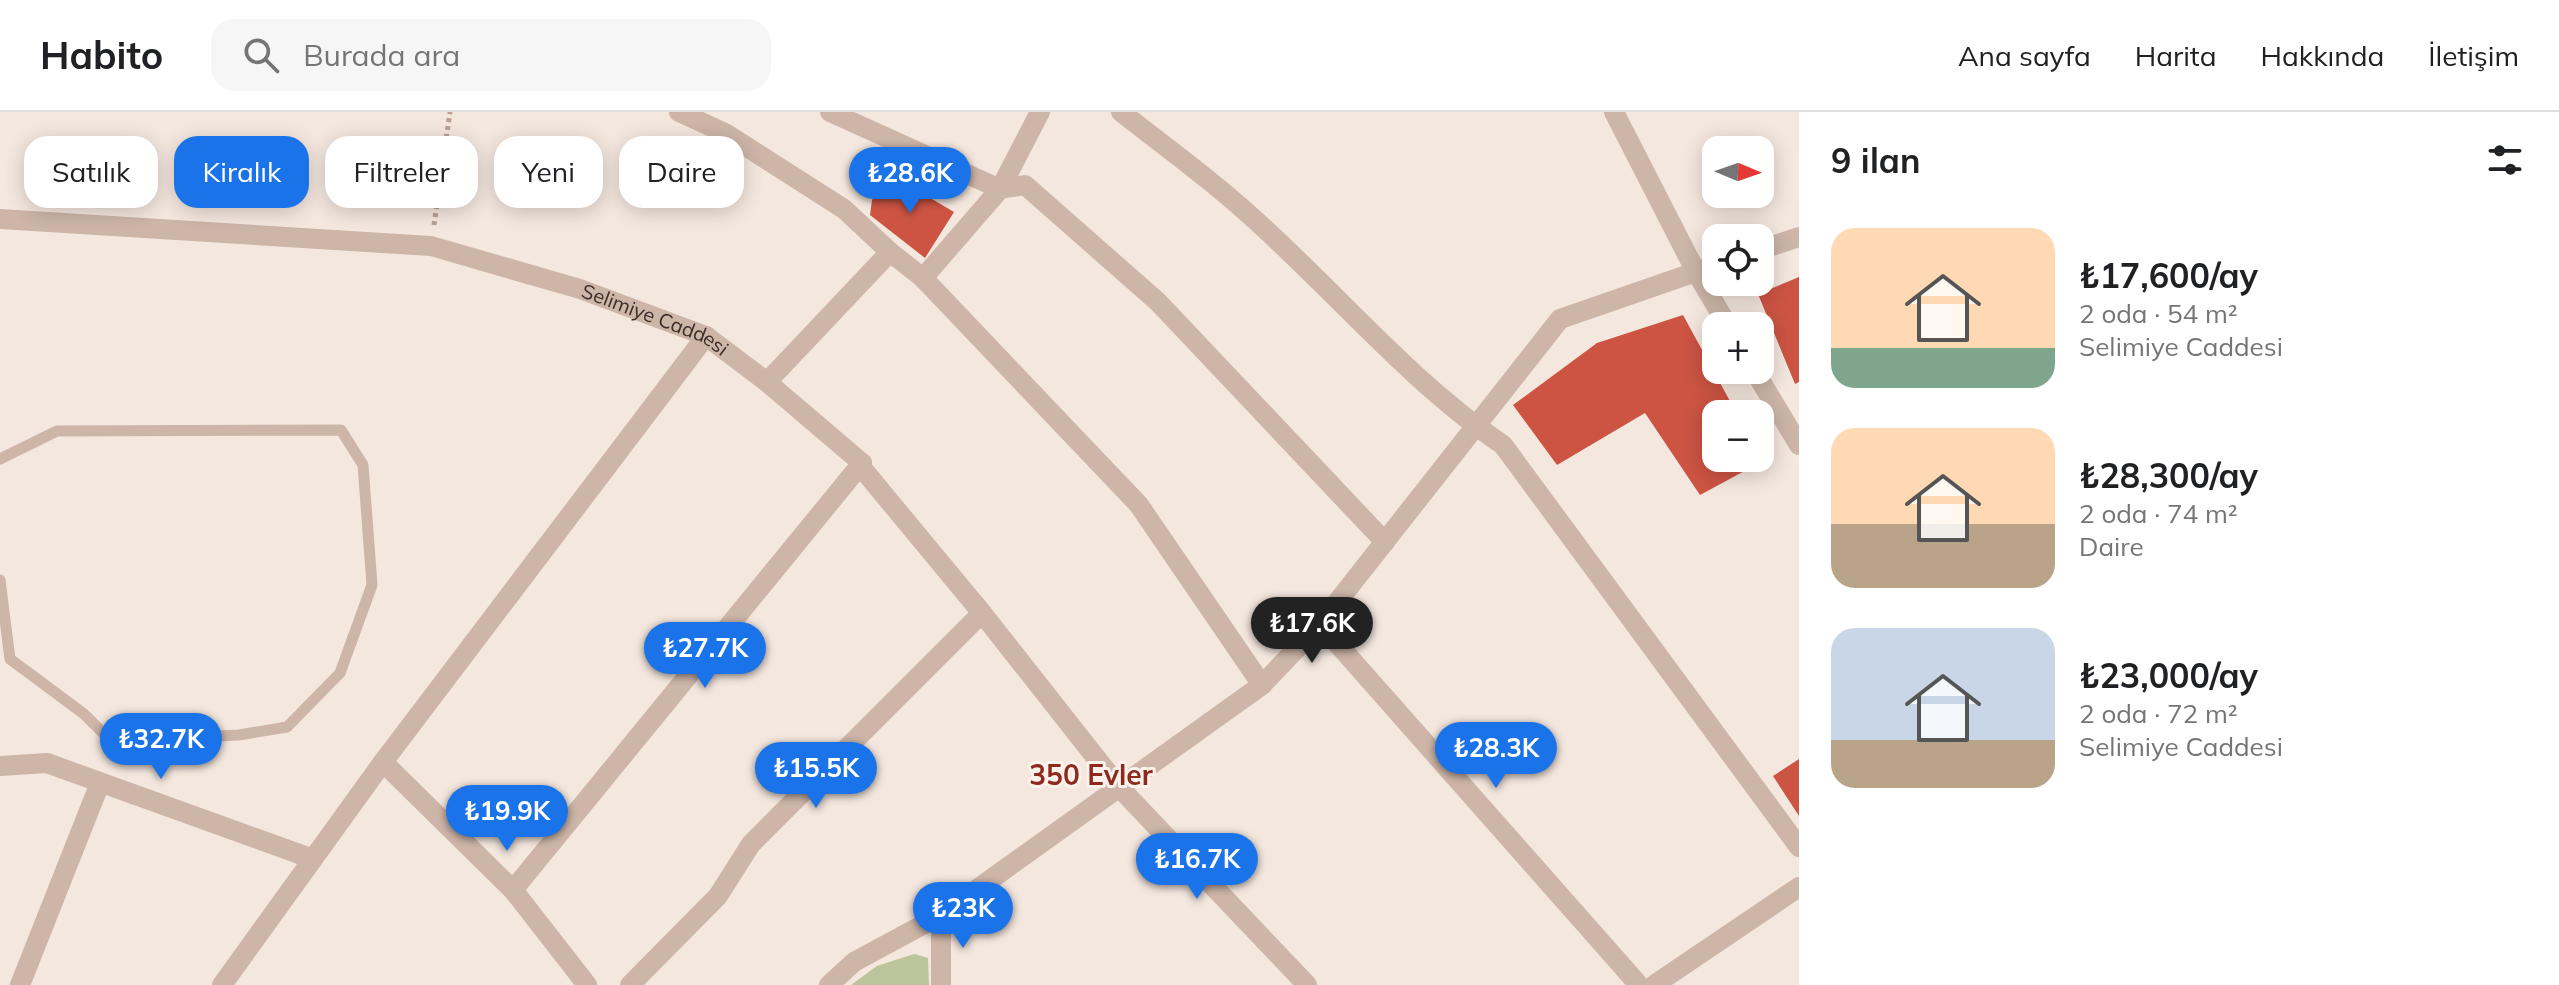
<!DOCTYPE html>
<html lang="tr">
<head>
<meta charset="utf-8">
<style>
	body { margin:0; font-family:Mulish,sans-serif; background:#f6f6f6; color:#202124; height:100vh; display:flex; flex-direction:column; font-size:30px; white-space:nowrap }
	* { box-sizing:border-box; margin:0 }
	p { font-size:26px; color:#757577 }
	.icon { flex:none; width:44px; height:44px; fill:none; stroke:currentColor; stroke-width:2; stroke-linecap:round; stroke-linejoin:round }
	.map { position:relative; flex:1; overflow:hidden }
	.side { display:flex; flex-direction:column; background:#fff; width:760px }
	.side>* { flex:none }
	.hud { position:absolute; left:24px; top:24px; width:760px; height:72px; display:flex; gap:16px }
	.needle { width:52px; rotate:92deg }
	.controls { position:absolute; left:1702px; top:24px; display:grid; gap:16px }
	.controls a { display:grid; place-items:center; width:72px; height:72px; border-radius:16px; background:#fff; box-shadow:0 4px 20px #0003; font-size:40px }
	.price { position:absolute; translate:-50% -68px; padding:0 18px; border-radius:28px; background:#1a73e8; color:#fff; font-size:26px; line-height:52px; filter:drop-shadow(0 2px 4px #0008) }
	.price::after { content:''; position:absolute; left:50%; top:48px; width:24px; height:18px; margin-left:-12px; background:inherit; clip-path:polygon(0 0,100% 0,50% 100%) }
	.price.selected { background:#222; color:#fff }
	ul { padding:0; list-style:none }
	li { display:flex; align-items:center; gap:24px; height:200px; padding:0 32px }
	li span { display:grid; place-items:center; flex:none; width:224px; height:160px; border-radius:24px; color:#555 }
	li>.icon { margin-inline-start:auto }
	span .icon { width:96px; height:96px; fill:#fffc; stroke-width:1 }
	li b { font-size:34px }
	h2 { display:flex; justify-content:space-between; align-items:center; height:96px; padding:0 32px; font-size:34px }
	.tag { padding:0 28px; border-radius:24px; background:#fff; box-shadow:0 4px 20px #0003; font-size:28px; line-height:72px }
	.tag.selected { background:#1a73e8; color:#fff }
	header { display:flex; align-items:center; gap:48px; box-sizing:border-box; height:112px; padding:0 40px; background:#fff; border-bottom:2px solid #e0e0e0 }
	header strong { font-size:38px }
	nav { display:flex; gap:44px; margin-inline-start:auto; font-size:28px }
	.search { width:560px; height:72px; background:#f6f6f6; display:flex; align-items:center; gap:20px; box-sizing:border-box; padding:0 28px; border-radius:24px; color:#757577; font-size:30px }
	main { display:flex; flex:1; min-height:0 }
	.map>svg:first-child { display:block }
</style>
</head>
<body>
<header>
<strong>Habito</strong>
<div class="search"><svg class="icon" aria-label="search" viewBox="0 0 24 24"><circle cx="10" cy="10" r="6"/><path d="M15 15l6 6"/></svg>Burada ara</div>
<nav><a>Ana sayfa</a><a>Harita</a><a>Hakkında</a><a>İletişim</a></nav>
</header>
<main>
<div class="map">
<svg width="1799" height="873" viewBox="0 0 1799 873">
	<rect width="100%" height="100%" fill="#f4e7de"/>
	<path fill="#bcc49c" d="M914 842 928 846 929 873H851L877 854Z"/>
	<path fill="#cd5443" d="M893 64 954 100 925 146 870 103 872 88 879 75Z
		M1799 165V270L1795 272 1758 182Z
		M1683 203 1737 302H1716V346H1761L1763 349 1700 383 1645 301 1557 353 1513 293 1597 231Z
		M1799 647V704L1773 664Z"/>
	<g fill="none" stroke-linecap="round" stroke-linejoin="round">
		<path stroke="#b99f92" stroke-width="5" stroke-dasharray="4 4" stroke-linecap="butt" d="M434 113 450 0"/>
		<path stroke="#cdb5a8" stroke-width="11" d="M0 347 57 319 341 318 363 353 372 473 340 561 287 615 239 623 111 629 84 602 10 547 0 468"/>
		<g stroke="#cdb5a8" stroke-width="20">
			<path d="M679 0 725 21 844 97 890 140 923 166 1139 393 1262 573"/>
			<path d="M830 0 1000 77 1025 73 1158 190 1385 430"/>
			<path d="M1121 0C1159 30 1199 59 1236 91 1327 169 1403 265 1503 333L1799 735"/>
			<path d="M1614 0 1696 160 1728 214"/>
			<path id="s1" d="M0 107 431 134 580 177 706 224 767 270 862 351 861 355 982 501 1119 675 1307 873"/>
			<path d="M1760 138 1799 125"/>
			<path d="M923 166 1000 77 1040 0"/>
			<path d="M1754 258 1799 333"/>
			<path d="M767 270 890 140"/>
			<path d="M1320 512 1639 873"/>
			<path d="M383 650 513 778 587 873"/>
			<path d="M0 654 47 651 313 747"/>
			<path d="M513 778 862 351"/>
			<path d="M941 803V873"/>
			<path d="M20 873 100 671"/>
			<path d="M222 873 383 650 706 224"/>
			<path d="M630 873 718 784 751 732 982 501"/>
			<path d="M829 873 854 850 941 803 1262 573 1320 512 1560 207 1716 153"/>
			<path d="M1654 873 1799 775"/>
		</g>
	</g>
	<g text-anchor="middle" stroke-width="6" stroke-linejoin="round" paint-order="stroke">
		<g font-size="20" fill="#3a2c29" stroke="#fbf2eb">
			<text dy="7" stroke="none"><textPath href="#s1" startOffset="668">Selimiye Caddesi</textPath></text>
		</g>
		<g font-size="28" font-weight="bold" fill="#8e2a1d" stroke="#fbf2eb">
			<text x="1091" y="673">350 Evler</text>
		</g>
	</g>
</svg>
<div class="controls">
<a><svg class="needle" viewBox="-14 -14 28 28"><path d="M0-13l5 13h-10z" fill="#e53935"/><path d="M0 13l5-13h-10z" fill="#757577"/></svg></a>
<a><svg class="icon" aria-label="locate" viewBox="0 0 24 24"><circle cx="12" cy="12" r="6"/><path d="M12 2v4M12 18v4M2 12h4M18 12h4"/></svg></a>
<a>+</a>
<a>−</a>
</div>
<b class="price" style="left:910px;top:103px">₺28.6K</b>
<b class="price selected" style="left:1312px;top:553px">₺17.6K</b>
<b class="price" style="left:705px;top:578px">₺27.7K</b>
<b class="price" style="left:161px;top:669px">₺32.7K</b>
<b class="price" style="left:1496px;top:678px">₺28.3K</b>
<b class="price" style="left:816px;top:698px">₺15.5K</b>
<b class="price" style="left:507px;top:741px">₺19.9K</b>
<b class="price" style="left:1197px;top:789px">₺16.7K</b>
<b class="price" style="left:963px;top:838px">₺23K</b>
<div class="hud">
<a class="tag">Satılık</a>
<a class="tag selected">Kiralık</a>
<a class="tag">Filtreler</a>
<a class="tag">Yeni</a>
<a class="tag">Daire</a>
</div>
</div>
<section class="side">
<h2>9 ilan<svg class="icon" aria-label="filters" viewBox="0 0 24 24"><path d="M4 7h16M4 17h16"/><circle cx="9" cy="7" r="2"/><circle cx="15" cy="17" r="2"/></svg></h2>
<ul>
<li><span style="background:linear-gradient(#ffd9b3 75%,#7fa58c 0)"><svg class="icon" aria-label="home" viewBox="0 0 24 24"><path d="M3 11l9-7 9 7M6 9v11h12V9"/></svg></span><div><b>₺17,600/ay</b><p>2 oda · 54 m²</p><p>Selimiye Caddesi</p></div></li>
<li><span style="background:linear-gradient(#ffd9b3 60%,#b9a48a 0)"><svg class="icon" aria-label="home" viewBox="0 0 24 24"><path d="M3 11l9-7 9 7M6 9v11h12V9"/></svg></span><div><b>₺28,300/ay</b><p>2 oda · 74 m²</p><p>Daire</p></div></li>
<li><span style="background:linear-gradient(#c9d6e8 70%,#b9a48a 0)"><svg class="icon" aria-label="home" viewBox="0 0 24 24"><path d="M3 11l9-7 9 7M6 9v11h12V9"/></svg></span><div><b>₺23,000/ay</b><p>2 oda · 72 m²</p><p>Selimiye Caddesi</p></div></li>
</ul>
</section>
</main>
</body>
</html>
